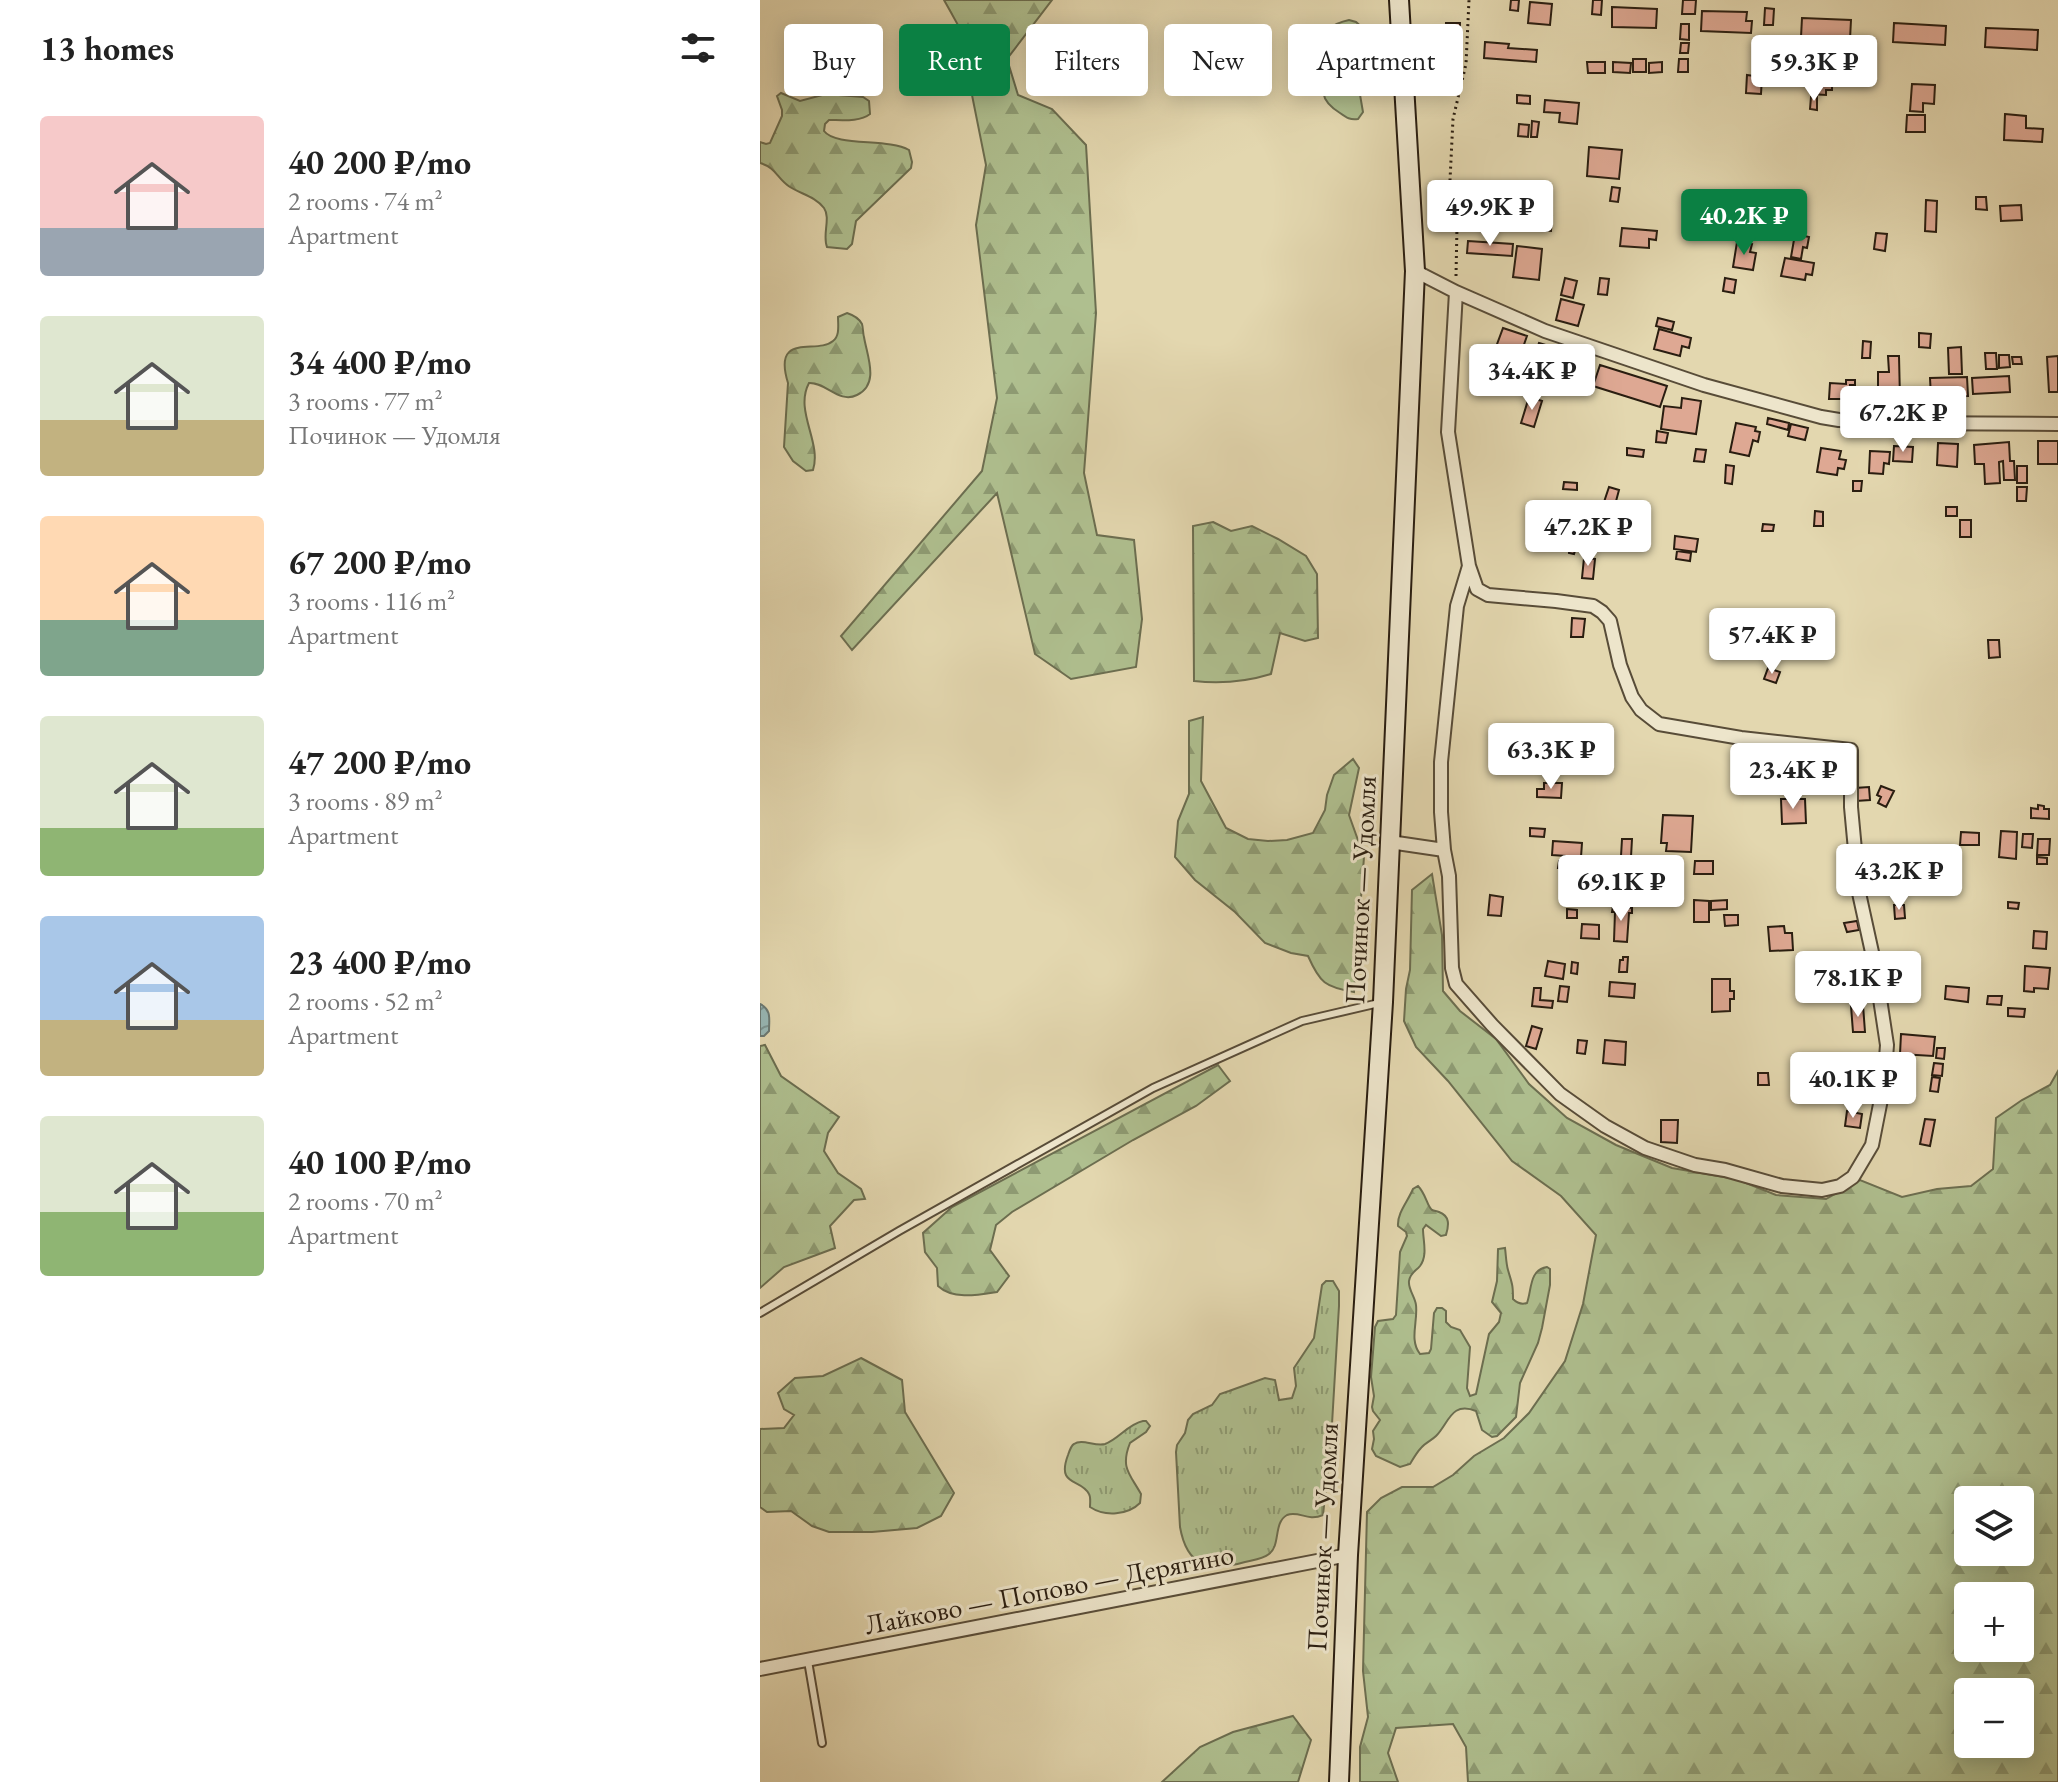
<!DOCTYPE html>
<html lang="en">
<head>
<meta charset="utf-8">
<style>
	body { margin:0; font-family:"EB Garamond",serif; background:#f2f2f2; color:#222; height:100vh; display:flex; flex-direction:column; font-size:30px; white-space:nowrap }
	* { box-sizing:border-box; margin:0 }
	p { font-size:26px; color:#767676 }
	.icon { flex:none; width:44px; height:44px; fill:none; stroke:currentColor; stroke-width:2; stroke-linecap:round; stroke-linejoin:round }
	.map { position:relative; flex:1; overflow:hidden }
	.details { display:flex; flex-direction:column; background:#fff; width:760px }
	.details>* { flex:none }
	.hud { position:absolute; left:24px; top:24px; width:760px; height:72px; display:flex; gap:16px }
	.controls { position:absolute; left:1194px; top:1486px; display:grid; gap:16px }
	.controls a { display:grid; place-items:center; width:80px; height:80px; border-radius:8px; background:#fff; box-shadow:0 4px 20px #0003; font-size:40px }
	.price { position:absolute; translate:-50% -68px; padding:0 18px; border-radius:8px; background:#fff; color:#222; font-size:26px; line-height:52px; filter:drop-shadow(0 2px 4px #0008) }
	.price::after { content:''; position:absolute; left:50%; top:48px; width:24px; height:18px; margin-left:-12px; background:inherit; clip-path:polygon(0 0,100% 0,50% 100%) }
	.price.active { background:#0b8043; color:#fff }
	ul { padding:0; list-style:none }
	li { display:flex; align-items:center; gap:24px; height:200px; padding:0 40px }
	li span { display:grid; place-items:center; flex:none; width:224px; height:160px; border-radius:8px; color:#555 }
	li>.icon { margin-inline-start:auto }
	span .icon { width:96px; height:96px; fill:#fffc; stroke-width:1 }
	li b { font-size:34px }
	h2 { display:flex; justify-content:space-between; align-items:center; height:96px; padding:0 40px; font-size:34px }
	.tag { padding:0 28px; border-radius:8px; background:#fff; box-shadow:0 4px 20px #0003; font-size:28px; line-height:72px }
	.tag.active { background:#0b8043; color:#fff }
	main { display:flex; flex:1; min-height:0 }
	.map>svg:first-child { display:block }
</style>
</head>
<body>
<main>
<section class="details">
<h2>13 homes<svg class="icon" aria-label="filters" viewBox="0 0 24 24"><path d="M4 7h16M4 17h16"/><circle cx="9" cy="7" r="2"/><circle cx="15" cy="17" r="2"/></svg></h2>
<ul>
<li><span style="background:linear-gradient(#f6c9c9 70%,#9aa5b1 0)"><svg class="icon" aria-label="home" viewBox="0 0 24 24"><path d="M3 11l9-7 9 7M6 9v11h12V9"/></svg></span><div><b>40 200 ₽/mo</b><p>2 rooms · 74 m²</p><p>Apartment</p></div></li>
<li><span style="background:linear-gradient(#dfe7d0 65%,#c2b280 0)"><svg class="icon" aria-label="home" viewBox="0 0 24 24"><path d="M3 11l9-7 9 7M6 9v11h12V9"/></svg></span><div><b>34 400 ₽/mo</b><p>3 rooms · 77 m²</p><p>Починок — Удомля</p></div></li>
<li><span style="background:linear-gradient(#ffd9b3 65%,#7fa58c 0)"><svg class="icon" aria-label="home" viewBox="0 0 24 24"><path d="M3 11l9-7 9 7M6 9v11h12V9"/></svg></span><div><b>67 200 ₽/mo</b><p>3 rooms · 116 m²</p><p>Apartment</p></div></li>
<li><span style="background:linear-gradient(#dfe7d0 70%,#8fb573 0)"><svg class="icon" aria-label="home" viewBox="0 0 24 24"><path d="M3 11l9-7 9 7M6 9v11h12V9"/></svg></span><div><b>47 200 ₽/mo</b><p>3 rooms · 89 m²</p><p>Apartment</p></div></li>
<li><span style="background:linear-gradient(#a9c7e8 65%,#c2b280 0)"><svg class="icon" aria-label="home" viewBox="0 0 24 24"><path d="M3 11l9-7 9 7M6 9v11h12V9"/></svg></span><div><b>23 400 ₽/mo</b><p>2 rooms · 52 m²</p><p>Apartment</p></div></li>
<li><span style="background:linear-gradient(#dfe7d0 60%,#8fb573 0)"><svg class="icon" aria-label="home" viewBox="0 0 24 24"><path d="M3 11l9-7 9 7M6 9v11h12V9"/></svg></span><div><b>40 100 ₽/mo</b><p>2 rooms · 70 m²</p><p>Apartment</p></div></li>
</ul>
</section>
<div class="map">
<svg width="1298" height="1782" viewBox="0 0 1298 1782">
	<defs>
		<pattern id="grass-tufts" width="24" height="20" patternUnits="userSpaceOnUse" patternTransform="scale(2)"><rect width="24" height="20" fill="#afbf8f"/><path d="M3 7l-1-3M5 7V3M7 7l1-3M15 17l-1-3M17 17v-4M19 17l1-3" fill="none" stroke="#8e9b73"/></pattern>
		<pattern id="forest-firs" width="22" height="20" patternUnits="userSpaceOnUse" patternTransform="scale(2)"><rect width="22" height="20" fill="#afbf8f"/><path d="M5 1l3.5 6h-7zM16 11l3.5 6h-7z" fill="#8e9b73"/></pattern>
		<pattern id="water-waves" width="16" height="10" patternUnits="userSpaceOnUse" patternTransform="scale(2)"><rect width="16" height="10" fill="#98b7b4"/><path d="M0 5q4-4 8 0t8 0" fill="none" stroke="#7c9491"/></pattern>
	</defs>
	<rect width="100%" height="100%" fill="#e3d7af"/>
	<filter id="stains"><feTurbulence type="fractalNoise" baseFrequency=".0025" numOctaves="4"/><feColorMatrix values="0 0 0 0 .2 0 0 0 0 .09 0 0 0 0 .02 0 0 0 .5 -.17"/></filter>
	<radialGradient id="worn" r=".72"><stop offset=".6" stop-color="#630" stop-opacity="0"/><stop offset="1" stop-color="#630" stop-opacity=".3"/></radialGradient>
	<path fill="url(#grass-tufts)" stroke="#6c6e50" stroke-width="2" d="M589 20 596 22 604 29C602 39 584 54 598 64 601 67 605 68 609 71L599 89 603 112 598 119C590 120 587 118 580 113 553 96 565 84 573 60 572 56 569 52 566 48 557 32 575 23 589 20Z
		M566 1281H573L579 1291V1306L571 1441 563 1515C547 1522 539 1510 527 1515 513 1523 521 1545 509 1554 503 1559 493 1560 485 1562 449 1572 427 1567 420 1527L416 1452 417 1445 425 1433 428 1420 433 1414 452 1405 460 1394 469 1391 505 1378 515 1380 519 1400 532 1398 536 1386 534 1368 554 1338 562 1285Z
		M383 1421H386L390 1426 386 1432 370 1443C360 1468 370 1474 381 1494L380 1503C368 1515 345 1517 330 1507 330 1503 331 1497 329 1494 321 1478 296 1487 308 1455 309 1452 312 1445 314 1444 322 1438 335 1447 345 1444 359 1439 368 1424 383 1421Z"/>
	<path fill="url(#forest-firs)" stroke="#6c6e50" stroke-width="2" fill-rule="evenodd" d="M184 0H292L247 59 258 95 292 109 326 145 336 313 324 473 337 535 374 540 382 619 376 667 311 679 275 654 237 493 92 650 81 636 222 471 237 398 216 225 226 165 198 25Z
		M21 93 40 101 66 94 103 97 109 101 110 114C100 122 82 120 69 120L65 124 64 131C76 147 128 138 149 150L152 162 151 168 96 221 92 244 87 249 67 247C62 235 71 218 64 208 56 197 41 194 30 187 17 179 17 168 0 163V142L6 144 10 143 22 116V110L17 96Z
		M87 313C93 315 99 318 102 324 103 327 103 334 104 337 107 356 120 384 97 395 79 404 66 382 49 383 34 411 62 442 53 470L46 471 33 461 24 447 28 383C12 331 57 355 73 341 80 336 78 325 78 317Z
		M453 522 471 531 492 526 518 539 546 556 557 574 558 638 545 641 520 633 511 674C485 682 461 684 434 681L433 526Z
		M443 717 441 781 466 828 488 839 508 841 527 840 553 833 565 810 567 795 574 775 593 759 599 768 589 815 604 857 594 992C565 987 560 983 548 956L531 953 505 943 475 912 435 880 415 857 418 821 429 794V721Z
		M672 874 682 935 683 991 700 1011 736 1039 769 1084 807 1118 856 1145 912 1168 976 1179 1016 1195 1066 1199 1100 1180 1142 1197 1177 1189 1211 1186 1233 1169 1236 1118 1262 1100 1290 1085 1298 1071V1782H708L706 1747 693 1724 636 1728 628 1753 638 1782H600V1747L608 1717 603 1671 607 1512 621 1498 642 1487H673L693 1475 714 1456 744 1438 769 1413 805 1361 823 1304 836 1235 801 1196 752 1161 688 1081 656 1047 644 1021 646 989 650 970 652 890ZM1208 1500H1260V1552H1208ZM1208 1596H1260V1648H1208ZM1208 1692H1260V1744H1208Z
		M5 1045 21 1076 79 1117 68 1133 64 1151 78 1173 101 1189 105 1199 94 1200 70 1226 75 1248 24 1267 0 1288V1046Z
		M458 1065 470 1081 436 1106 373 1140 252 1212 236 1225 230 1250 249 1276 237 1292C218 1295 193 1300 178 1286L177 1268 165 1252 163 1233 192 1207Z
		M658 1186C666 1194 667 1206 672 1210 674 1211 676 1211 679 1212 690 1216 689 1225 686 1235L681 1236 666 1225 663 1229C663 1241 668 1255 660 1266 656 1271 650 1273 649 1281 648 1289 655 1297 656 1305 658 1322 649 1340 660 1354L669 1353 671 1349 674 1313 677 1308H682L686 1311V1322L691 1327 700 1330 710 1347 707 1388 710 1396 716 1394 729 1334 739 1322 741 1313 732 1302 737 1281 738 1249 745 1248C746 1255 746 1263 748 1270 752 1284 753 1284 753 1299 757 1303 761 1305 767 1303 772 1289 769 1270 787 1267L790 1269V1285L782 1328 778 1343 760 1383 756 1417 737 1436 732 1437 722 1430 716 1411C691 1401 689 1423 676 1436 672 1440 665 1443 661 1448 657 1452 653 1459 650 1464L640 1467 616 1456 612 1449 614 1439 613 1431 620 1420 613 1411 612 1407 614 1396 611 1377 615 1327 618 1321 633 1319 636 1315 640 1252 647 1236 646 1232 638 1226C637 1213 648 1201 653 1189Z
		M101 1358 142 1380 145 1412 194 1493 181 1516 157 1528 112 1532H69L52 1526 31 1511 7 1512 0 1507V1429L24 1428 34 1415 24 1409 18 1393 35 1378 63 1376Z
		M533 1716 551 1740 538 1782H402L440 1747 473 1732Z"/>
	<path fill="url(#water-waves)" stroke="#6c7972" stroke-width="2" d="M0 1004C12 1010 9 1019 9 1031L4 1036H0Z"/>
	<path fill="#dea893" stroke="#291d10" stroke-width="2" d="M751 0H759L758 11 750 10Z
		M833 0H842L841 15 832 14Z
		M923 0H936L935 14H922Z
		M770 2 792 4 790 25 768 23Z
		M852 7 897 9 896 28 852 27Z
		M1005 8 1014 9 1013 25H1004Z
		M942 11 987 12 986 21H992L991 33 941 31Z
		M1042 18 1091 20 1090 39 1041 37Z
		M686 23H700L699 54H685Z
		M1134 23 1186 26 1185 45 1133 42Z
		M921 24H929V40L920 39Z
		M1226 28 1278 30 1277 50 1225 47Z
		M725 42 749 44 748 48 777 50 776 62 724 58Z
		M921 43H929L928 53H920Z
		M873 59H886V72H873Z
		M919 59H928V72H918Z
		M827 62H845V73H828Z
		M853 62 871 63 870 73 853 72Z
		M902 62V72L889 73V63Z
		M987 75 1002 77 1001 94 986 93Z
		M1052 79 1072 81V90H1066V95L1051 94Z
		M1152 84 1175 85 1174 104 1163 103V112L1150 111Z
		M757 95 770 96V104L757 103Z
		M1051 97H1057V110L1050 109Z
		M785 100 819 103 817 124 799 122 800 113 784 112Z
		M1245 114 1266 116V128L1283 129 1282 142 1244 140Z
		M1147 115H1165V132H1146Z
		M772 121 779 122 777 137H771Z
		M759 124 769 125 768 137 758 136Z
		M829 147 862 150 859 179 827 176Z
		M719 183 752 185 749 225 716 223Z
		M852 187 860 188 858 202 850 201Z
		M1216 197H1226L1227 210 1216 209Z
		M1166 200 1177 201 1176 232 1165 231Z
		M1261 205 1262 220 1241 221 1240 206Z
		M778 215 792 216 791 231 777 230Z
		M1035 221 1043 222 1041 234 1033 233Z
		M862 228 897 231 896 240 889 239V248L860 246Z
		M1116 233 1127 234 1125 251 1114 249Z
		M1035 234 1049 237 1047 248 1043 247 1041 259 1031 257Z
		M708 241 753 244 752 256 707 253Z
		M977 242 992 244 990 252 996 253 993 270 973 267Z
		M757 246 782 249 779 280 753 277Z
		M1025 258 1054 263 1052 275 1046 274 1045 280 1021 276Z
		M805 278 817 281 813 298 801 295Z
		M840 278 849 279 847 295 838 294Z
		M965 278 976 280 974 293 963 291Z
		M801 299 824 305 818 326 796 320Z
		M898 318 914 322 912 330 896 326Z
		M743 328 767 336 760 356 736 347Z
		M899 329 931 338 929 348 922 346 920 356 894 349Z
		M1159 333 1171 334 1170 348 1159 347Z
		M1103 341 1111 342 1110 358H1102Z
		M779 343 799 349 788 383 775 379 779 368 771 366Z
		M1201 347 1202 374H1189L1188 348Z
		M1225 353H1236L1237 369H1226Z
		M1239 355H1249L1250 367 1239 368Z
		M1128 356H1139L1140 399 1118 400V372H1129Z
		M1298 356V392H1289L1287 357Z
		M1252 357H1261L1262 364H1253Z
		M840 365 907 386 900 407 833 386Z
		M1249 376 1250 392 1213 394 1212 378Z
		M1207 377 1208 396 1171 397 1170 378Z
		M1086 380H1095V385H1090L1089 399H1069L1070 383 1086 384Z
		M769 397 782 401 774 427 761 423Z
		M922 398 941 401 936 434 901 429 904 406 921 408Z
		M1008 418 1029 423 1028 430 1007 424Z
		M976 423 996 427 995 431 1000 432 998 442 993 440 989 456 970 452Z
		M1031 424 1048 428 1045 440 1028 436Z
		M897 431 908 433 906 443 896 442Z
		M1278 441H1298V464H1278Z
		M1249 442 1250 461H1254L1255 480H1244L1243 461 1239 462 1240 483 1225 484 1224 464H1215L1214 445Z
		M1178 443 1198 444 1197 467 1177 465Z
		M1134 446 1153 447 1152 462 1133 461Z
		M867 448 884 450 883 457 867 455Z
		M1061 448 1081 451 1079 459 1086 460 1084 469 1078 468 1077 475 1057 472Z
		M936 449 946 450 944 462 934 461Z
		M1110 451 1130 452 1129 464 1124 463 1123 474 1109 473Z
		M966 465 974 466 972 484 965 483Z
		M1257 466H1267V483H1257Z
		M1093 481H1102L1101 491H1093Z
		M804 482 817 483V490L803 489Z
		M849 487 859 490 855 505 844 502Z
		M1257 487H1267L1266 501H1257Z
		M1186 507H1197V516H1186Z
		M1055 511 1063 512V526H1054Z
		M1200 520H1211V537H1200Z
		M1003 524 1014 525 1013 531H1002Z
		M915 536 938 539 936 552 914 549Z
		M810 543 817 544 814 554 809 553Z
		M917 551 931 553 930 561 916 559Z
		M824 558 835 559 833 579 822 578Z
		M970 617 979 619 978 625 969 623Z
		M812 618 825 619 823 637H811Z
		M1038 623 1051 625 1047 628 1049 632 1046 634 1044 631 1036 637Z
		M1228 640H1239L1240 657 1229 658Z
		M1008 668 1020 672 1016 683 1004 679Z
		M796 749H823V769H796Z
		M784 783H802L801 798 777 797V789H784Z
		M1121 786 1134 791 1126 807 1118 803 1121 797 1117 795Z
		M1109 787 1110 800 1096 801 1095 788Z
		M1021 799H1045L1046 823 1022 824Z
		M1278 805 1284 806V809H1289V819L1271 818V808L1278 809Z
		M903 815 933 816 931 852 906 851 907 843H901Z
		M770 828 785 829 784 837 770 836Z
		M1241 831 1257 832 1256 859 1239 857Z
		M1201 832 1219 833V845H1200Z
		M1263 834H1273L1272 848 1262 847Z
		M862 839H872L871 857 861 856Z
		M1278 839H1290L1289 855H1277Z
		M793 841 822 843 821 857 792 855Z
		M1141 848V865H1132V870L1115 871 1114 860 1120 859V849Z
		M1277 857 1287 858V864H1277Z
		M799 861H807V868H798Z
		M935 861H953V874H934Z
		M808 871 823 872V881L807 880Z
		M730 895 743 897 741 916 728 915Z
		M934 900 949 901V922H934Z
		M967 900V909L951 910V901Z
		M1248 902 1259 903 1258 909 1248 908Z
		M1134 905H1144L1145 918 1135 919Z
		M853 906 872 908V913H869L867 942 854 941 855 912H852Z
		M807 909 817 910V918H807Z
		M964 915H978V925L965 926Z
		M1097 921 1099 930 1087 932 1084 923Z
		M822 924 839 925V939L821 938Z
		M1024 926 1025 933H1032L1033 950 1010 951 1008 927Z
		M1274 931 1287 932 1286 949 1273 948Z
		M863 957H868L867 972H859L860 960H863Z
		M788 961 805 964 803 979 785 976Z
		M812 962 818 963 817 974 811 973Z
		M1265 966 1290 968 1288 989 1274 988V992L1264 991Z
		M952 979H970V991H974V999H970V1011L952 1012Z
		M850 982 875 984 874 998 849 996Z
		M1058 984 1059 992 1047 994 1046 986Z
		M800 986 809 987 807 1002 798 1001Z
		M1186 986 1209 988 1208 1002 1185 999Z
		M774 988H781L780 1000 793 1001 792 1008 772 1006Z
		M1228 996H1242L1241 1005 1227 1004Z
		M1103 1005 1105 1032H1093L1091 1006Z
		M1248 1008 1265 1009 1264 1017 1248 1016Z
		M772 1026 782 1029 776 1049 766 1046Z
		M1141 1034 1175 1037 1173 1056 1140 1054Z
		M818 1040 827 1041 825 1054 817 1053Z
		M845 1040 866 1042 865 1065 843 1063Z
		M1177 1048H1185L1184 1059 1176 1058Z
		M1089 1057 1090 1065 1075 1067 1073 1059Z
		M1174 1063 1183 1064 1182 1076 1172 1075Z
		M998 1073H1008L1009 1085H998Z
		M1172 1077 1180 1078 1178 1092 1170 1091Z
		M1087 1111 1102 1114 1100 1128 1085 1126Z
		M1165 1119 1175 1120 1170 1146 1160 1144Z
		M901 1120H918L917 1143 901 1142Z"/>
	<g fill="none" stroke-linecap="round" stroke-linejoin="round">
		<g stroke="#584c38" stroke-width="10">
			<path id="lane" d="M0 1313 139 1231 393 1088 542 1021 619 1003
				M48 1661 62 1743"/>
		</g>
		<g stroke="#584c38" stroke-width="16">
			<path id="street" d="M655 271 696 292
				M630 842 684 850 681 812V762L697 606 709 566 688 432 696 292 785 331 944 385 1061 417 1079 420 1127 423 1298 424
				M684 850 689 876 692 968 696 984 732 1025 800 1094 845 1126 885 1148 935 1165 965 1170 1022 1186 1062 1190 1080 1186 1093 1177 1112 1145 1124 1084 1127 1045 1115 966 1099 893 1091 807V750L981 738 899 724 881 710 872 697 860 665 850 621 842 612 833 606 796 601 728 595 717 589 709 566
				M0 1669 588 1555"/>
		</g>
		<g stroke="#291d10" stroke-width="22">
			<path id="secondary" d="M579 1782 588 1555 623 1002 655 271 639 0"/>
		</g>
		<path stroke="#291d10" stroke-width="3" stroke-dasharray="2 4" stroke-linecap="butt" d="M696 276 697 226 690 180 693 119 706 64 709 0"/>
		<use href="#lane" stroke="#ede5cb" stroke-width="6"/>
		<use href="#street" stroke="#ede5cb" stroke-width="12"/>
		<use href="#secondary" stroke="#ede5cb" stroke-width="18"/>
	</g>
	<g text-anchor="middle" stroke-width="6" stroke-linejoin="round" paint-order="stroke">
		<g font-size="28" fill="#291d10" stroke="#ede5cb">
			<text transform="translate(600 890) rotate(-87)" y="10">Починок — Удомля</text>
			<text transform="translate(562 1537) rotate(-87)" y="10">Починок — Удомля</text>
			<text transform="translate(289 1589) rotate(-11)" y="10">Лайково — Попово — Дерягино</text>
		</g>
	</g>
	<rect width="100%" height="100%" filter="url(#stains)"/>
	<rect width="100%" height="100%" fill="url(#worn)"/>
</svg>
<div class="controls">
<a><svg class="icon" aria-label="layers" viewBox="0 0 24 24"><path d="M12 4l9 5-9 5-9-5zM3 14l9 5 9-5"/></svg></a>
<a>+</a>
<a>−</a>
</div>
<b class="price" style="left:1054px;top:103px">59.3K ₽</b>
<b class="price" style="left:730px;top:248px">49.9K ₽</b>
<b class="price active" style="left:984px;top:257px">40.2K ₽</b>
<b class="price" style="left:772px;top:412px">34.4K ₽</b>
<b class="price" style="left:1143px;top:454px">67.2K ₽</b>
<b class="price" style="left:828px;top:568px">47.2K ₽</b>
<b class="price" style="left:1012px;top:676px">57.4K ₽</b>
<b class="price" style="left:791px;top:791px">63.3K ₽</b>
<b class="price" style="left:1033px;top:811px">23.4K ₽</b>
<b class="price" style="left:1139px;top:912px">43.2K ₽</b>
<b class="price" style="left:861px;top:923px">69.1K ₽</b>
<b class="price" style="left:1098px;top:1019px">78.1K ₽</b>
<b class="price" style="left:1093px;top:1120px">40.1K ₽</b>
<div class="hud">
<a class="tag">Buy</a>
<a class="tag active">Rent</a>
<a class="tag">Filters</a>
<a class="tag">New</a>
<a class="tag">Apartment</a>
</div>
</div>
</main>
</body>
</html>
